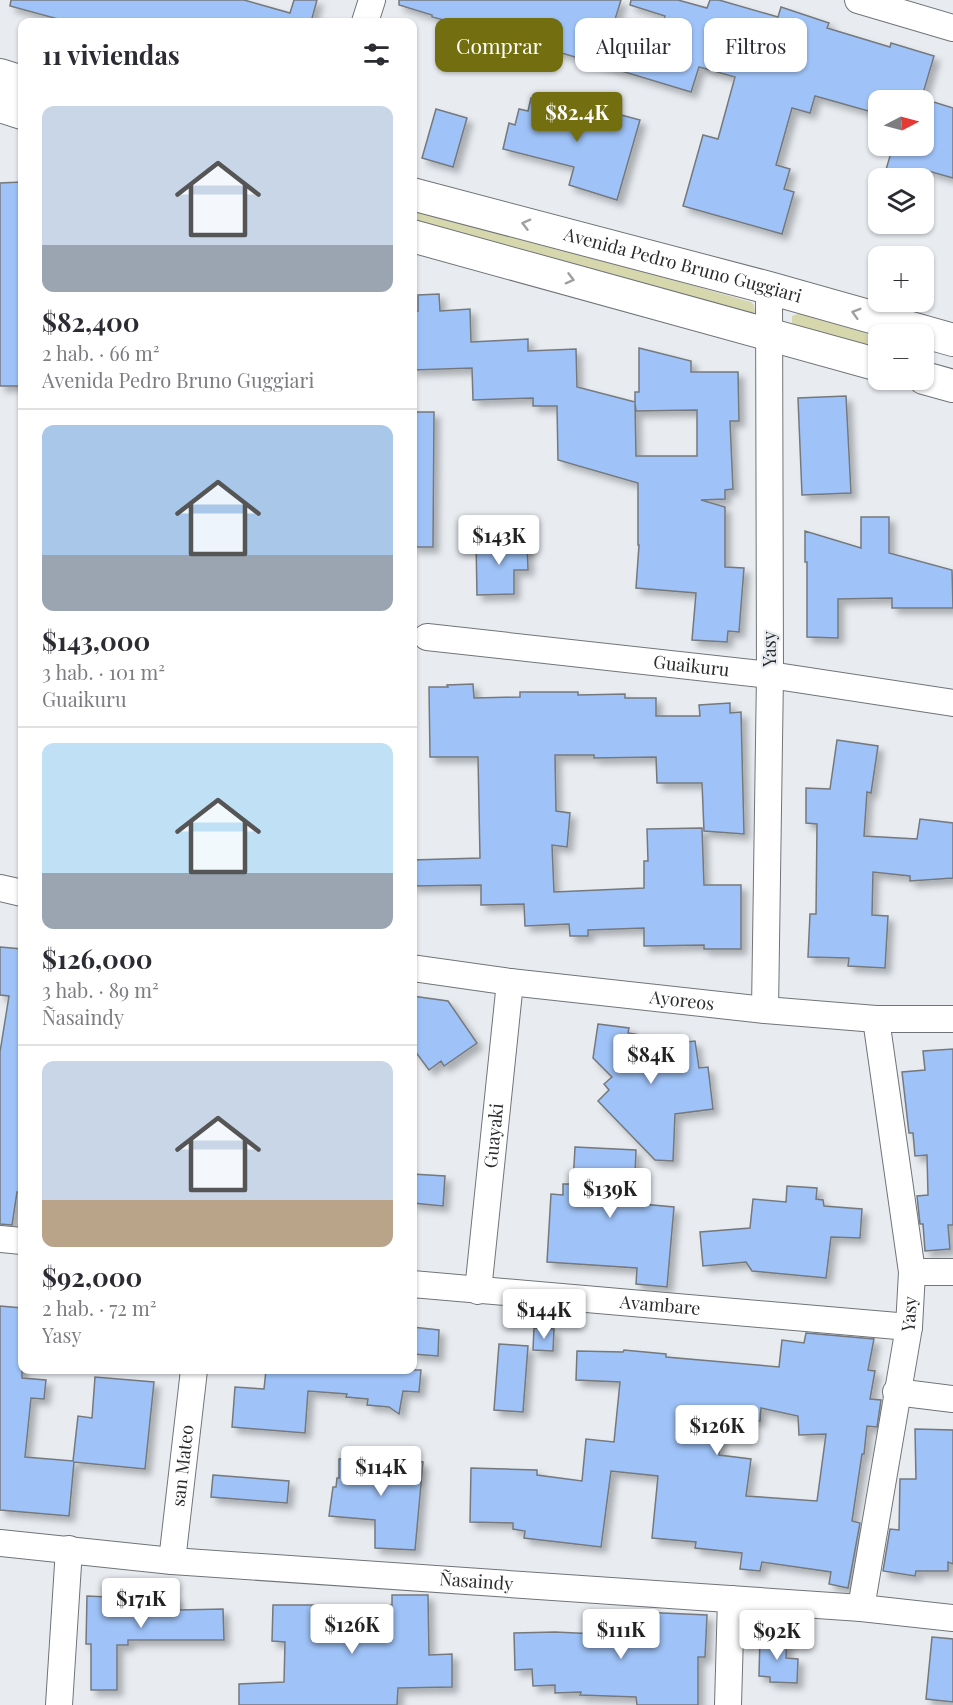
<!DOCTYPE html>
<html lang="es">
<head>
<meta charset="utf-8">
<style>
	body { margin:0; font-family:"Playfair Display",serif; background:#f7f7f7; color:#2b2b33; height:100vh; display:flex; flex-direction:column; font-size:22px; white-space:nowrap }
	* { box-sizing:border-box; margin:0 }
	p { font-size:20px; color:#7c7c81 }
	.icon { flex:none; width:33px; height:33px; fill:none; stroke:currentColor; stroke-width:2; stroke-linecap:round; stroke-linejoin:round }
	.map { position:relative; flex:1; overflow:hidden }
	.sheet { position:absolute; left:18px; top:18px; width:399px; height:1356px; display:flex; flex-direction:column; background:#fff; border-radius:12px; box-shadow:0 2px 4px #0004 }
	.sheet>* { flex:none }
	.top-card { position:absolute; left:435px; top:18px; width:428px; height:54px; display:flex; gap:12px }
	.needle { width:39px; rotate:84deg }
	.buttons { position:absolute; left:868px; top:90px; display:grid; gap:12px }
	.buttons a { display:grid; place-items:center; width:66px; height:66px; border-radius:12px; background:#fff; box-shadow:0 2px 4px #0004; font-size:30px }
	.price { position:absolute; translate:-50% -51px; padding:0 14px; border-radius:6px; background:#fff; color:#222; font-size:20px; line-height:39px; filter:drop-shadow(0 2px 3px #0008) }
	.price::after { content:''; position:absolute; left:50%; top:36px; width:18px; height:14px; margin-left:-9px; background:inherit; clip-path:polygon(0 0,100% 0,50% 100%) }
	.price.on { background:#736f11; color:#fff }
	ul { padding:0; list-style:none }
	li { display:grid; align-content:center; gap:12px; height:318px; padding:0 24px }
	li+li { border-top:2px solid #e1e1e2 }
	li span { display:grid; place-items:center; height:186px; border-radius:12px; color:#555 }
	li>.icon { margin-inline-start:auto }
	span .icon { width:108px; height:108px; fill:#fffc; stroke-width:1 }
	li b { font-size:26px }
	h2 { display:flex; justify-content:space-between; align-items:center; height:72px; padding:0 24px; font-size:26px }
	.tag { padding:0 21px; border-radius:12px; background:#fff; box-shadow:0 2px 4px #0004; font-size:21px; line-height:54px }
	.tag.on { background:#736f11; color:#fff }
	.map>svg:first-child { display:block }
</style>
</head>
<body>
<div class="map">
<svg width="953" height="1705" viewBox="0 0 953 1705">
	<defs>
		<filter id="shadow"><feDropShadow dx="5.5" dy="5.5" stdDeviation="3" flood-color="#0004"/></filter>
	</defs>
	<rect width="100%" height="100%" fill="#e8ecf1"/>
	<path fill="#d7d7ae" d="M412 206 751 302 754 305 755 312 752 314 413 221Z
		M800 313 879 336V351L796 326 792 323V316Z"/>
	<path fill="#9fc3f8" stroke="#75797d" stroke-width="1.5" fill-rule="evenodd" filter="url(#shadow)" d="M11 0H244L290 13 294 0H317L311 22H69L10 6Z
		M399 0H621L608 42 654 55 665 16 630 5 631 0H678L707 8 710 0H719L778 17 781 7 829 23 827 28 890 47 891 43 934 56 921 100H879V114L815 96 810 113 792 108 776 165 790 169 784 189 794 192 782 234 683 206 703 135 718 139 735 77 699 67 691 92 502 35 432 17V15L399 5Z
		M531 98 590 113 591 107 640 120 617 200 569 185 574 167 503 149 509 123 515 125 519 109 528 111Z
		M924 99 953 108V178L921 169 919 178H904L885 173 893 146H924Z
		M436 109 467 118 453 167 422 158Z
		M22 182V386H0V183Z
		M439 294 440 311 470 309 471 342 528 339V351L576 349 577 387 635 402V392H639V348L691 361V372H738L739 421H730L733 489 725 490V499L701 500 725 507V567L744 568 739 632 728 631 727 642 692 640 696 593 636 588 639 545H638V483L558 460 557 406H533V398L473 400 472 368 412 370V312L418 311V295ZM635 403 636 411 697 410V456H636Z
		M846 396 851 493 802 495 798 398Z
		M412 412H434L433 547H412Z
		M861 517H889V553L952 570 953 608H892V598L838 599V638L807 637V562H805V531L861 548Z
		M476 541H527L528 570H514V594L477 595Z
		M473 684 474 698 520 697V692H578V695L625 694V698H656V716H700L699 705 730 703V713L741 712 744 834 704 831 702 783H657L656 757 594 758V755H555L556 811 570 813 567 847 552 845 554 892 644 888V861H648L647 829 702 828 704 885H741V949H704V945L644 946V928L588 930V936H570L569 924 525 926 524 904 481 905V885L412 886V860L480 858 478 757H430L429 687H448L447 685Z
		M837 740 878 746 871 793 867 792 864 836 917 839 920 819 953 823V878L910 881V876L873 872 872 915 888 916 885 968 848 966 849 958 808 957 810 914H816L817 824 806 823V788L830 789Z
		M0 947 22 949V1192H17L12 1225 0 1224V1052L9 996 0 995Z
		M412 996 448 1001 477 1043 444 1066 441 1061 429 1070 412 1047Z
		M598 1024 629 1028 628 1033 659 1038 678 1037V1043L695 1041 699 1068 708 1067 713 1109 675 1114 673 1161 655 1160 598 1101 609 1090 604 1084 612 1077 593 1058Z
		M953 1049V1225H948L950 1249 925 1251 923 1224H920L917 1196 928 1195 927 1155 915 1156 913 1133H909L902 1072 925 1070 923 1051Z
		M575 1147 636 1150 634 1200H642V1204L674 1207 667 1287 636 1284 637 1268 547 1262 551 1194 563 1195V1184H573Z
		M412 1174 445 1176 443 1206 412 1203Z
		M787 1186 817 1188 816 1199 823 1200 824 1206 862 1209 860 1238 831 1237 826 1278 752 1271 746 1262 703 1266 700 1232 750 1228 753 1199 786 1202Z
		M0 1306 22 1308V1378L46 1380 44 1399 31 1398 25 1457 73 1461 78 1416 92 1418 95 1377 154 1382 145 1469 74 1462 69 1516 0 1510Z
		M412 1327 439 1330 438 1356 412 1354Z
		M534 1328 554 1329 553 1351 533 1350Z
		M806 1333 874 1339 868 1370 875 1371 870 1399 881 1400 877 1427 867 1426 864 1454H862L852 1521 860 1523 848 1588 829 1584 831 1572 762 1562 760 1571 740 1569 742 1553 695 1548 696 1542 652 1538 658 1476 611 1471 601 1547 524 1538 525 1531 513 1529V1523L470 1522 471 1468 537 1470V1475L582 1481 586 1439 614 1442 620 1382 576 1380 577 1351 623 1352 624 1350 666 1354V1357L779 1367 782 1340 804 1343ZM761 1408 798 1416 799 1435 826 1434 817 1501 746 1496 751 1459 719 1455 722 1418 760 1421Z
		M499 1344 528 1346 523 1412 494 1410Z
		M266 1370H421L419 1392 403 1391 399 1414 389 1407 367 1405 368 1399 346 1397 347 1394 308 1391 305 1433 232 1427 235 1387 264 1389Z
		M915 1429 953 1430V1564L948 1562V1571H916L915 1576 883 1571 890 1529 899 1530 900 1479H916Z
		M363 1450 385 1452V1458L423 1462 415 1550 375 1548V1520L329 1516 333 1487H336L337 1478H339V1459H362Z
		M213 1475 289 1481 287 1503 211 1497Z
		M392 1595H428L429 1655 452 1654V1687L398 1688 397 1705H239V1684L284 1682 285 1642 272 1641 273 1605H392Z
		M87 1596 129 1598 177 1597V1610L223 1609 224 1640H128V1645H117V1690H91V1644H86Z
		M640 1612 707 1615 705 1657H698V1705H637L636 1697 580 1695 581 1692 555 1693V1685L533 1686 532 1669 515 1670 514 1633 555 1632 639 1636Z
		M760 1636 787 1637 786 1658 798 1659 797 1683 770 1682V1677L759 1676Z
		M932 1637 953 1639V1702L926 1699Z"/>
	<g fill="none" stroke-linecap="round" stroke-linejoin="round">
		<g stroke="#707478" stroke-width="28">
			<g id="minor">
				<path d="M858 0 953 28"/>
				<path d="M365 22 372 0"/>
				<path id="s1" d="M427 637 770 675 953 703"/>
				<path d="M0 888 22 893"/>
				<path id="s2" d="M412 968 510 982 765 1010 876 1019H953"/>
				<path d="M765 1010 770 675 769 288"/>
				<path d="M0 1239 22 1241"/>
				<path d="M912 1272H953"/>
				<path id="s3" d="M412 1284 909 1327"/>
				<path id="s4" d="M478 1291 510 982"/>
				<path d="M896 1392 953 1399"/>
				<path id="s5" d="M0 1543 172 1561 861 1608 953 1618"/>
				<path id="s6" d="M172 1561 194 1370"/>
				<path id="s7" d="M861 1608 909 1327 912 1272 876 1019"/>
				<path d="M59 1705 69 1549"/>
				<path d="M728 1705 731 1599"/>
			</g>
		</g>
		<g stroke="#707478" stroke-width="34">
			<g id="major">
				<path d="M0 75 22 82"/>
				<path d="M0 106 22 113"/>
				<path id="s8" d="M412 194 769 288 953 340"/>
				<path d="M412 236 879 365"/>
				<path d="M924 378 953 386"/>
			</g>
		</g>
		<use href="#minor" stroke="#fff" stroke-width="26"/>
		<use href="#major" stroke="#fff" stroke-width="32"/>
	</g>
	<defs><path id="oneway-chevron" d="M-2-3.5L2.5 0L-2 3.5" fill="none" stroke-width="1.6" stroke-linecap="round" stroke-linejoin="round" transform="scale(1.5)"/></defs>
	<g stroke="#9fa0a0">
		<use href="#oneway-chevron" transform="translate(526 224) rotate(-165)"/>
		<use href="#oneway-chevron" transform="translate(570 279) rotate(15)"/>
		<use href="#oneway-chevron" transform="translate(856 313) rotate(-164)"/>
	</g>
	<g text-anchor="middle" stroke-width="4.5" stroke-linejoin="round" paint-order="stroke">
		<g font-size="18" fill="#2a2b2d" stroke="#e8ecf1">
			<text dy="6" stroke="none"><textPath href="#s8" startOffset="280">Avenida Pedro Bruno Guggiari</textPath></text>
			<text transform="translate(770 649) rotate(-90)" y="6">Yasy</text>
			<text dy="6" stroke="none"><textPath href="#s1" startOffset="266">Guaikuru</textPath></text>
			<text dy="6" stroke="none"><textPath href="#s2" startOffset="272">Ayoreos</textPath></text>
			<text dy="6" stroke="none"><textPath href="#s4" startOffset="156">Guayaki</textPath></text>
			<text dy="6" stroke="none"><textPath href="#s3" startOffset="249">Avambare</textPath></text>
			<text dy="6" stroke="none"><textPath href="#s7" startOffset="298">Yasy</textPath></text>
			<text dy="6" stroke="none"><textPath href="#s6" startOffset="96">san Mateo</textPath></text>
			<text dy="6" stroke="none"><textPath href="#s5" startOffset="478">Ñasaindy</textPath></text>
		</g>
	</g>
</svg>
<div class="buttons">
<a><svg class="needle" viewBox="-14 -14 28 28"><path d="M0-13l5 13h-10z" fill="#e53935"/><path d="M0 13l5-13h-10z" fill="#7c7c81"/></svg></a>
<a><svg class="icon" aria-label="layers" viewBox="0 0 24 24"><path d="M12 4l9 5-9 5-9-5zM3 14l9 5 9-5"/></svg></a>
<a>+</a>
<a>−</a>
</div>
<b class="price on" style="left:577px;top:143px">$82.4K</b>
<b class="price" style="left:499px;top:566px">$143K</b>
<b class="price" style="left:651px;top:1085px">$84K</b>
<b class="price" style="left:610px;top:1219px">$139K</b>
<b class="price" style="left:544px;top:1340px">$144K</b>
<b class="price" style="left:717px;top:1456px">$126K</b>
<b class="price" style="left:381px;top:1497px">$114K</b>
<b class="price" style="left:141px;top:1629px">$171K</b>
<b class="price" style="left:352px;top:1655px">$126K</b>
<b class="price" style="left:621px;top:1660px">$111K</b>
<b class="price" style="left:777px;top:1661px">$92K</b>
<div class="top-card">
<a class="tag on">Comprar</a>
<a class="tag">Alquilar</a>
<a class="tag">Filtros</a>
</div>
<section class="sheet">
<h2>11 viviendas<svg class="icon" aria-label="filters" viewBox="0 0 24 24"><path d="M4 7h16M4 17h16"/><circle cx="9" cy="7" r="2"/><circle cx="15" cy="17" r="2"/></svg></h2>
<ul>
<li><span style="background:linear-gradient(#c9d6e8 75%,#9aa5b1 0)"><svg class="icon" aria-label="home" viewBox="0 0 24 24"><path d="M3 11l9-7 9 7M6 9v11h12V9"/></svg></span><div><b>$82,400</b><p>2 hab. · 66 m²</p><p>Avenida Pedro Bruno Guggiari</p></div></li>
<li><span style="background:linear-gradient(#a9c7e8 70%,#9aa5b1 0)"><svg class="icon" aria-label="home" viewBox="0 0 24 24"><path d="M3 11l9-7 9 7M6 9v11h12V9"/></svg></span><div><b>$143,000</b><p>3 hab. · 101 m²</p><p>Guaikuru</p></div></li>
<li><span style="background:linear-gradient(#bfe0f5 70%,#9aa5b1 0)"><svg class="icon" aria-label="home" viewBox="0 0 24 24"><path d="M3 11l9-7 9 7M6 9v11h12V9"/></svg></span><div><b>$126,000</b><p>3 hab. · 89 m²</p><p>Ñasaindy</p></div></li>
<li><span style="background:linear-gradient(#c9d6e8 75%,#b9a48a 0)"><svg class="icon" aria-label="home" viewBox="0 0 24 24"><path d="M3 11l9-7 9 7M6 9v11h12V9"/></svg></span><div><b>$92,000</b><p>2 hab. · 72 m²</p><p>Yasy</p></div></li>
</ul>
</section>
</div>
</body>
</html>
